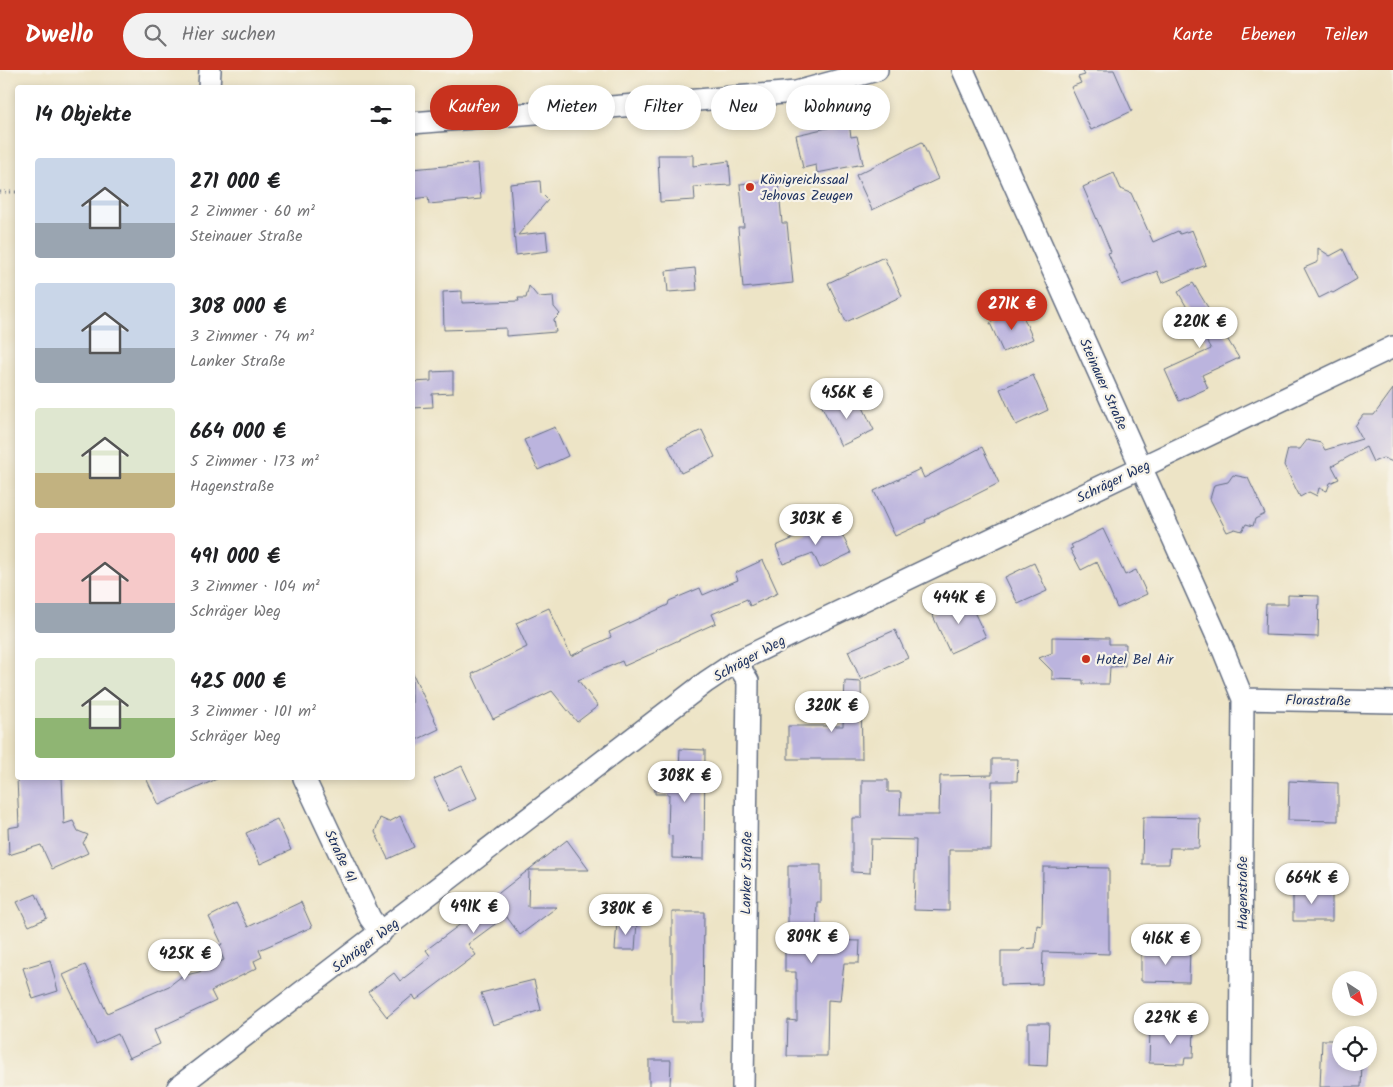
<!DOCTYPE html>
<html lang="de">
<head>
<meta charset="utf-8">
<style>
	body { margin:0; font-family:Kalam,sans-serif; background:#f2f2f2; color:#202124; height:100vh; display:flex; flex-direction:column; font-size:19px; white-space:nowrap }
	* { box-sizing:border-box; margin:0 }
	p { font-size:16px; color:#757577 }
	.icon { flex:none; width:28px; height:28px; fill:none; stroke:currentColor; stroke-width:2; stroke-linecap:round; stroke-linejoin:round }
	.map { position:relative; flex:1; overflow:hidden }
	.drawer { position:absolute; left:15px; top:15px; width:400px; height:695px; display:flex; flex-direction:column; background:#fff; border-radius:5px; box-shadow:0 2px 8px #0003 }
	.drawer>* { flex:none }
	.hud { position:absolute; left:430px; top:15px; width:475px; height:45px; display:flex; gap:10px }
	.needle { width:32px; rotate:144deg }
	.fabs { position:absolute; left:1332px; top:901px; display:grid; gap:10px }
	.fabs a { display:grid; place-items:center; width:45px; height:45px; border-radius:50%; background:#fff; box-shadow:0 2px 8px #0003; font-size:25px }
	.price { position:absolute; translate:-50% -42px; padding:0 11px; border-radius:18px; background:#fff; color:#222; font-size:16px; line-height:32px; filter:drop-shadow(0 1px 2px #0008) }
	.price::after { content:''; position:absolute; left:50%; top:30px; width:15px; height:11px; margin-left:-8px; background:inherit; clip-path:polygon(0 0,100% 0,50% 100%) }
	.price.active { background:#c8321e; color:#fff }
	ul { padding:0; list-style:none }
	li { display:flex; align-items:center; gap:15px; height:125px; padding:0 20px }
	li span { display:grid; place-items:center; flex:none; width:140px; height:100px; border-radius:5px; color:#555 }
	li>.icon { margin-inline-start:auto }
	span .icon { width:60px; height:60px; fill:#fffc; stroke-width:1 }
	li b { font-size:21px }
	h2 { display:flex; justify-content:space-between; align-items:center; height:60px; padding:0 20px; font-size:21px }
	.pill { padding:0 18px; border-radius:22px; background:#fff; box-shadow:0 2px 8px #0003; font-size:18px; line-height:45px }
	.pill.active { background:#c8321e; color:#fff }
	header { display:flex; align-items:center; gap:30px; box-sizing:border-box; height:70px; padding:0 25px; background:#c8321e; color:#fff }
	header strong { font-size:24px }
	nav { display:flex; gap:28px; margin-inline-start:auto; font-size:18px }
	.search { width:350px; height:45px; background:#f2f2f2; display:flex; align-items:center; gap:12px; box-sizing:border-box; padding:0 18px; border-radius:28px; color:#757577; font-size:19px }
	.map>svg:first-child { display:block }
</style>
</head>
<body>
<header>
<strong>Dwello</strong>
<div class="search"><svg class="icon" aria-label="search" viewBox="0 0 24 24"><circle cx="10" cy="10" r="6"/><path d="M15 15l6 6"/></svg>Hier suchen</div>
<nav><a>Karte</a><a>Ebenen</a><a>Teilen</a></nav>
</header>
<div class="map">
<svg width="1393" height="1017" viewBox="0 0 1393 1017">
	<rect width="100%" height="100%" fill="#f7f3e8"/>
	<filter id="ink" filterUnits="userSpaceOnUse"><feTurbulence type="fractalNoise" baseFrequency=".02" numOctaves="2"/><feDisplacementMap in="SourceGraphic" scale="10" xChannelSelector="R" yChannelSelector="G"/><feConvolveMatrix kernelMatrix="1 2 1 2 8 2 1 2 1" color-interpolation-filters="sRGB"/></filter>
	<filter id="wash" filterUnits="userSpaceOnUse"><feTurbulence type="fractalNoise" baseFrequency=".0096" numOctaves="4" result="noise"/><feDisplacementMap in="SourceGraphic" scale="20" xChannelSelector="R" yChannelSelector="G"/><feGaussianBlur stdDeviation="1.12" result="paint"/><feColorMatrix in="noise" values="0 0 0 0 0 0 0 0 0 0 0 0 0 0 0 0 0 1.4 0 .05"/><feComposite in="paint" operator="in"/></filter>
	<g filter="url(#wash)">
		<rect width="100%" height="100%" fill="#ede4c6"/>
		<g id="blocks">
			<path fill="#bbb4de" d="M1082 0H1114L1132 41 1091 60 1071 17 1081 13 1078 7 1085 5Z
				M849 53 851 67 857 66 863 94 817 103 816 95 803 98 796 65Z
				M922 72 938 109 872 140 856 105Z
				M658 85H693V96L729 91 731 115 694 117 695 130 660 132Z
				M478 93 481 129 429 134 428 127 412 129V99Z
				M1114 103 1121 119 1131 123 1153 172 1178 161 1180 164 1192 160 1206 195 1162 213 1157 201 1122 215 1108 183 1111 182 1083 117Z
				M778 110 782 153H787L793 213 743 218 738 157H744L740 114Z
				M540 111 541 123 548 130 518 165 546 162 548 181 516 185 510 114Z
				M1318 178 1330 186 1343 179 1357 209 1333 223 1331 222 1319 228 1304 198 1318 192Z
				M884 187 902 226 846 252 828 213Z
				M695 198 697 220 668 222 666 201Z
				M1193 213 1239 288 1202 305 1208 318 1179 331 1165 300 1211 279 1178 222Z
				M529 216 538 227 553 226 554 237 560 244 554 250 556 262 506 266V258L444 260 443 222 462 221V233L519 231 518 228H526Z
				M1020 239 1033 269 1003 282 990 253Z
				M453 301V323L432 324 433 337 412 338V312L431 311V302Z
				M1033 305 1048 340 1016 355 1000 319Z
				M1393 319V392L1383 388 1373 392 1366 377 1332 396 1339 409 1330 413 1327 421 1319 418 1317 426 1309 422 1300 427 1284 395 1288 379H1300L1307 370 1321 373 1325 380 1362 369 1355 356 1363 345H1374Z
				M857 325 874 360 841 376 817 326 838 336Z
				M555 357 568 386 538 400 524 370Z
				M702 360 715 387 681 403 668 376Z
				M982 377 999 413 925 450 926 452 895 466 874 421 920 399 924 408Z
				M1233 405 1248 408 1265 444 1255 449 1253 456 1246 454 1242 461 1235 459 1227 462 1210 429 1214 415 1228 412Z
				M835 450 851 483 820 498 813 483 783 494 776 476Z
				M1103 459 1125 505 1136 500 1147 524 1117 538 1097 492 1081 500 1070 479 1073 478 1071 475Z
				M763 490 778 523 750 536 747 529 712 544 716 553 657 580 658 581 624 596 622 591 578 610 598 636 577 652 552 621 493 649 472 604 527 577 516 553 549 538 571 586 611 567 609 562 668 535 669 531 700 518 703 525 738 510 735 503Z
				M1034 493 1047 521 1018 534 1005 507Z
				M1288 525 1319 526 1318 567 1265 565 1266 534H1288Z
				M967 527 986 567 950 583 932 544Z
				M895 560 908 588 861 610 848 581Z
				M1052 567 1109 568V574H1126L1125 596 1110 597 1109 614H1083V610L1052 609V601L1039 588 1052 583Z
				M412 602 439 659 412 672Z
				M845 611 861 612 862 689H788V656H843Z
				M680 679 705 680 704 789 672 788V766L668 765 669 724H655V699H679Z
				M992 689H1018L1017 711H992L991 780H949V841L914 840 916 770 871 769 870 803 852 802V748H862V710H888V722H901L900 745H939L940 706 992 705Z
				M462 696 477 728 449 741 434 709Z
				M17 708H62L64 754 73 751 78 761 88 765 83 773 88 783 52 799 41 775 9 785 8 758 19 756Z
				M146 708H219L159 735Z
				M1289 711 1338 713V751L1288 750Z
				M400 746 414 777 388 789 375 762 380 748 389 752Z
				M1143 747 1200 748 1199 778H1170L1169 794H1142Z
				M277 749 291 780 260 794 246 763Z
				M567 770 589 800H529L528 837H557L520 865 506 846 468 874 476 885 416 930 413 925 387 947 368 922 394 903 400 911 431 887 426 880 478 841 477 840Z
				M788 795H821V832H817L816 870 860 871 859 893H844L840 931 828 930 827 986H787L788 950 797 951V909H796V902H785V869H788Z
				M1043 797 1109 798V884L1043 882 1042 914 1001 915V881H1020L1022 879 1035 878 1037 855 1042 856Z
				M1293 819H1332V851H1293Z
				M36 824 47 848 29 856 17 832Z
				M301 832 312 857 259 880 262 887 254 891 257 898 211 921 216 931 154 960 160 974 129 988 118 964 96 974 63 905 85 895 107 943 169 916 182 906 199 902 224 890 218 877 222 874 209 847 236 833 248 857Z
				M672 842H704L703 952H672Z
				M617 851 637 852 635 880H615Z
				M1157 879H1190L1189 912 1141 911V881L1157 882Z
				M50 890 58 921 33 929 23 898Z
				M534 910 541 940 493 955 481 923Z
				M1028 953H1049L1047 996 1028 995Z
				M1167 956H1194L1193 988H1185L1184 994 1149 993 1150 958 1167 959Z
				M1322 970H1341V992H1362L1361 1017H1320Z
				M649 990H671L670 1017H649Z"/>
		</g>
	</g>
	<g filter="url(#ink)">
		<use href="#blocks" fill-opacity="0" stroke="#646e82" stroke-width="1"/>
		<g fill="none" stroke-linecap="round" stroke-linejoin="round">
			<g stroke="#646e82" stroke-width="24">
				<path id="minor" d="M963 0 1224 582 1243 629 1240 1017
					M209 18 210 0
					M412 53 796 22 877 0
					M736 592 748 611 743 1017
					M1243 629 1393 632
					M304 708 370 848 381 863
					M178 1017 706 612 736 592 803 559 1393 277"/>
			</g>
			<path stroke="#646e82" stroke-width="3" stroke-dasharray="1 4" stroke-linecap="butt" d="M0 122H18"/>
			<use href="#minor" stroke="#fff" stroke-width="21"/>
		</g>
	</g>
	<g fill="#c8321e" stroke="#f7f3e8" stroke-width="2">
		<circle cx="750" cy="117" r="5"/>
		<circle cx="1086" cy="589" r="5"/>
	</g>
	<g text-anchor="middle" stroke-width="4.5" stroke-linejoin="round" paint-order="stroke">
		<g font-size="14" fill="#1b2f5e" stroke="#f7f3e8" text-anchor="start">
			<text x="760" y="114">Königreichssaal<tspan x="760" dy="16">Jehovas Zeugen</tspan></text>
			<text x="1096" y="594">Hotel Bel Air</text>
		</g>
		<g font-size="14" fill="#1b2f5e" stroke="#f7f3e8">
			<text transform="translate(1104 314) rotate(66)" y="5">Steinauer Straße</text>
			<text transform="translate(1113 411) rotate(-26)" y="5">Schräger Weg</text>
			<text transform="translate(749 588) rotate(-29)" y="5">Schräger Weg</text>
			<text transform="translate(1318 630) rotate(1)" y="5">Florastraße</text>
			<text transform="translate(341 786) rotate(65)" y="5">Straße 41</text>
			<text transform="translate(746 803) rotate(-89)" y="5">Lanker Straße</text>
			<text transform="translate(1242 823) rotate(-90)" y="5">Hagenstraße</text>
			<text transform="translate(365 875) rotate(-37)" y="5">Schräger Weg</text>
		</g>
	</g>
</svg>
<div class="fabs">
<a><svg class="needle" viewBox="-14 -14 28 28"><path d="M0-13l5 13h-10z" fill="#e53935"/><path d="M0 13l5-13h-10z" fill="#757577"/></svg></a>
<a><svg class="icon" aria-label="locate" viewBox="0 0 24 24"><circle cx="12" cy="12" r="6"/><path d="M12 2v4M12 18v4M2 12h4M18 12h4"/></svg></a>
</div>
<b class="price active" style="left:1012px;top:261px">271K €</b>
<b class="price" style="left:1200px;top:279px">220K €</b>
<b class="price" style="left:847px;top:350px">456K €</b>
<b class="price" style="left:816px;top:476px">303K €</b>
<b class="price" style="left:959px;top:555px">444K €</b>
<b class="price" style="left:832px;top:663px">320K €</b>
<b class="price" style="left:685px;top:733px">308K €</b>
<b class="price" style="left:1312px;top:835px">664K €</b>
<b class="price" style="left:474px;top:864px">491K €</b>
<b class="price" style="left:626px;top:866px">380K €</b>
<b class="price" style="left:812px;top:894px">809K €</b>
<b class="price" style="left:1166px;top:896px">416K €</b>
<b class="price" style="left:185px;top:911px">425K €</b>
<b class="price" style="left:1171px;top:975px">229K €</b>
<div class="hud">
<a class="pill active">Kaufen</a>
<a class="pill">Mieten</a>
<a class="pill">Filter</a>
<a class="pill">Neu</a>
<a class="pill">Wohnung</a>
</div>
<section class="drawer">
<h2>14 Objekte<svg class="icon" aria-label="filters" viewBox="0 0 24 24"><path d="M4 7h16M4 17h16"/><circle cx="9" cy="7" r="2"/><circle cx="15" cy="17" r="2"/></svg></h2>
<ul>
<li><span style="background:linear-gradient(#c9d6e8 65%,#9aa5b1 0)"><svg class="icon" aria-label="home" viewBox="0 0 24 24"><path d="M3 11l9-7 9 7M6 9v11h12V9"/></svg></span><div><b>271 000 €</b><p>2 Zimmer · 60 m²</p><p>Steinauer Straße</p></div></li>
<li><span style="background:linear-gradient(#c9d6e8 65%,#9aa5b1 0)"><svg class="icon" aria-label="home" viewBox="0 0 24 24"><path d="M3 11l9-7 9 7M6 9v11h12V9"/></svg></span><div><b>308 000 €</b><p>3 Zimmer · 74 m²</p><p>Lanker Straße</p></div></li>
<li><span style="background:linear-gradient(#dfe7d0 65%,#c2b280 0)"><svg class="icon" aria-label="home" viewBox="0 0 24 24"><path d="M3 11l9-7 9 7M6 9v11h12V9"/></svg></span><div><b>664 000 €</b><p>5 Zimmer · 173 m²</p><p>Hagenstraße</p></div></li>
<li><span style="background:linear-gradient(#f6c9c9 70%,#9aa5b1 0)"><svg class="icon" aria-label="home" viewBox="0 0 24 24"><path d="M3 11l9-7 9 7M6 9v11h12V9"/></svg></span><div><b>491 000 €</b><p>3 Zimmer · 104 m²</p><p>Schräger Weg</p></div></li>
<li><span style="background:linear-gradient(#dfe7d0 60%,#8fb573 0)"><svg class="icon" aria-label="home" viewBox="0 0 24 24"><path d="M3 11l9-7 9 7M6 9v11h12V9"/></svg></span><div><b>425 000 €</b><p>3 Zimmer · 101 m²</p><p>Schräger Weg</p></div></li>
</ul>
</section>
</div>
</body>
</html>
